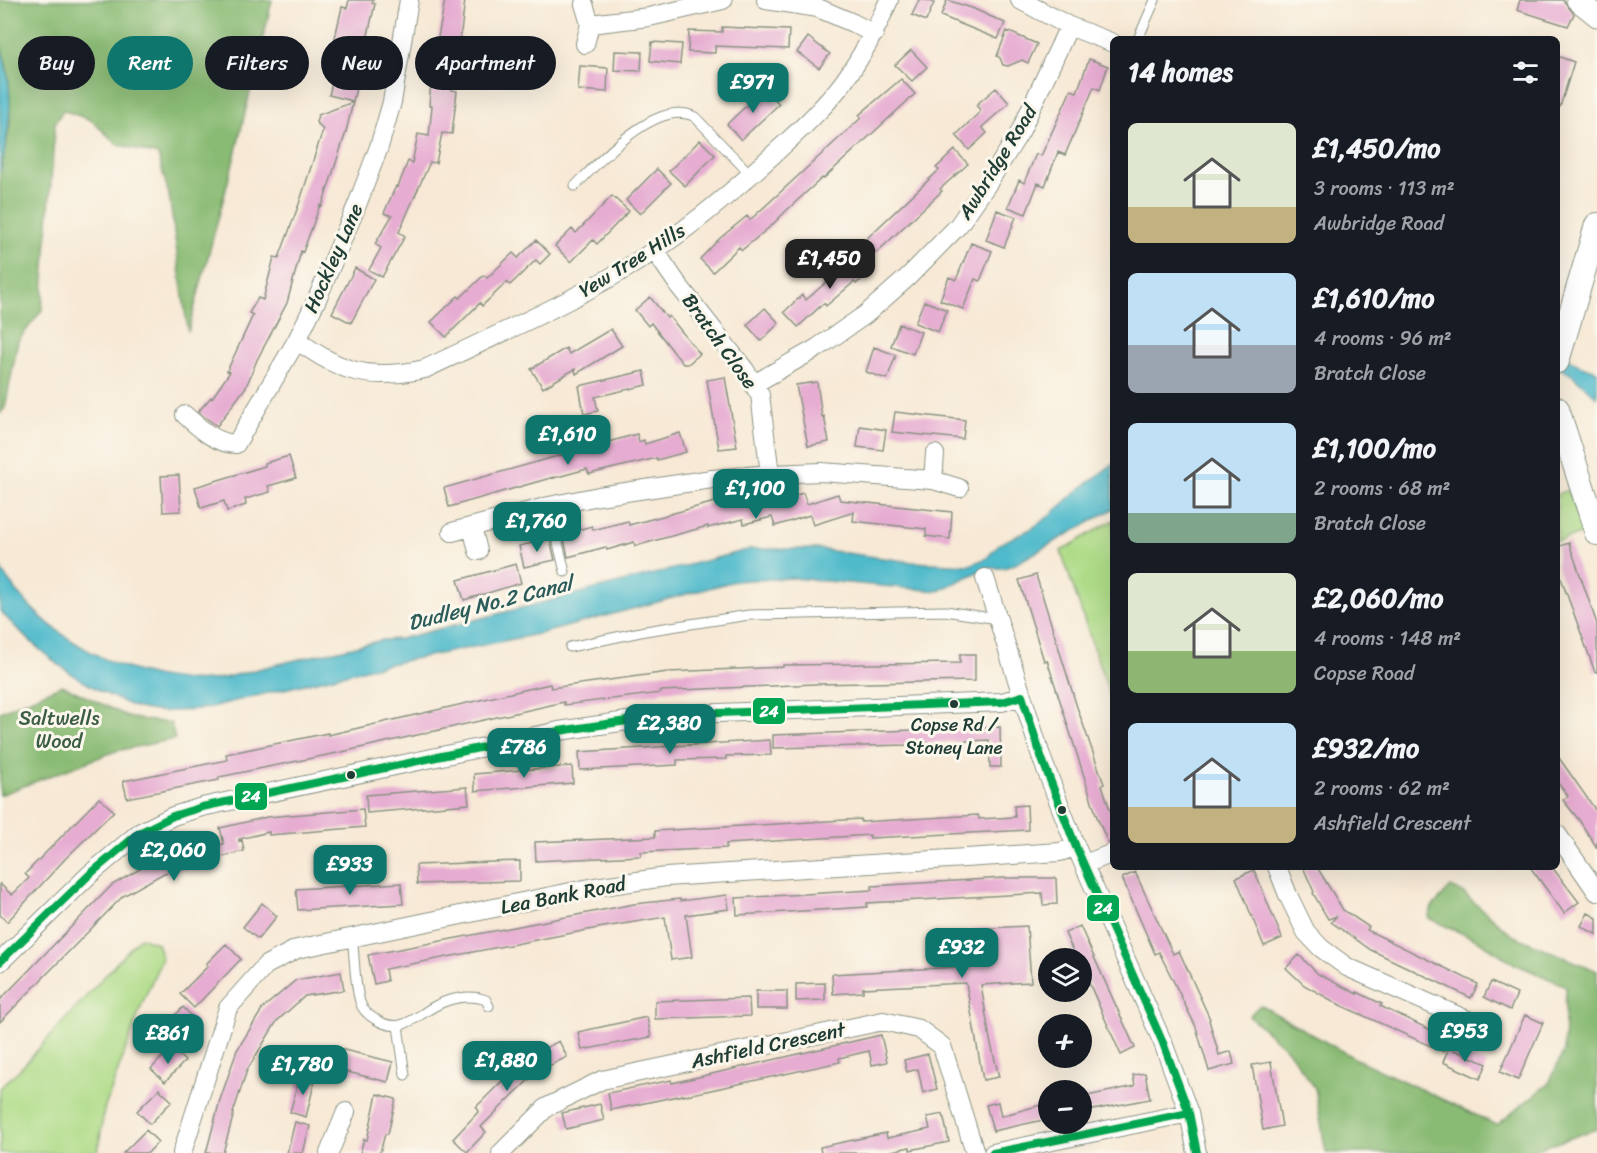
<!DOCTYPE html>
<html lang="en">
<head>
<meta charset="utf-8">
<style>
	body { margin:0; font-family:Sriracha,sans-serif; background:#20242c; color:#f1f3f6; height:100vh; display:flex; flex-direction:column; font-size:22px; white-space:nowrap }
	* { box-sizing:border-box; margin:0 }
	p { font-size:20px; color:#9ea1a6 }
	.icon { flex:none; width:33px; height:33px; fill:none; stroke:currentColor; stroke-width:2; stroke-linecap:round; stroke-linejoin:round }
	.map { position:relative; flex:1; overflow:hidden }
	.drawer { position:absolute; left:1110px; top:36px; width:450px; height:834px; display:flex; flex-direction:column; background:#171b24; border-radius:9px; box-shadow:0 6px 24px #0002 }
	.drawer>* { flex:none }
	.banner { position:absolute; left:18px; top:36px; width:570px; height:54px; display:flex; gap:12px }
	.buttons { position:absolute; left:1038px; top:948px; display:grid; gap:12px }
	.buttons a { display:grid; place-items:center; width:54px; height:54px; border-radius:50%; background:#171b24; box-shadow:0 6px 24px #0002; font-size:30px }
	.price { position:absolute; translate:-50% -51px; padding:0 14px; border-radius:12px; background:#0f766e; color:#fff; font-size:20px; line-height:39px; filter:drop-shadow(0 2px 3px #0008) }
	.price::after { content:''; position:absolute; left:50%; top:36px; width:18px; height:14px; margin-left:-9px; background:inherit; clip-path:polygon(0 0,100% 0,50% 100%) }
	.price.active { background:#222; color:#fff }
	ul { padding:0; list-style:none }
	li { display:flex; align-items:center; gap:18px; height:150px; padding:0 18px }
	li span { display:grid; place-items:center; flex:none; width:168px; height:120px; border-radius:9px; color:#555 }
	li>.icon { margin-inline-start:auto }
	span .icon { width:72px; height:72px; fill:#fffc; stroke-width:1 }
	li b { font-size:26px }
	h2 { display:flex; justify-content:space-between; align-items:center; height:72px; padding:0 18px; font-size:26px }
	.pill { padding:0 21px; border-radius:27px; background:#171b24; box-shadow:0 6px 24px #0002; font-size:21px; line-height:54px }
	.pill.active { background:#0f766e; color:#fff }
	.map>svg:first-child { display:block }
</style>
</head>
<body>
<div class="map">
<svg width="1597" height="1153" viewBox="0 0 1597 1153">
	<rect width="100%" height="100%" fill="#fbf7ec"/>
	<filter id="ink" filterUnits="userSpaceOnUse"><feTurbulence type="fractalNoise" baseFrequency=".0167" numOctaves="2"/><feDisplacementMap in="SourceGraphic" scale="12" xChannelSelector="R" yChannelSelector="G"/><feConvolveMatrix kernelMatrix="1 2 1 2 8 2 1 2 1" color-interpolation-filters="sRGB"/></filter>
	<filter id="wash" filterUnits="userSpaceOnUse"><feTurbulence type="fractalNoise" baseFrequency=".008" numOctaves="4" result="noise"/><feDisplacementMap in="SourceGraphic" scale="24" xChannelSelector="R" yChannelSelector="G"/><feGaussianBlur stdDeviation="1.35" result="paint"/><feColorMatrix in="noise" values="0 0 0 0 0 0 0 0 0 0 0 0 0 0 0 0 0 1.4 0 .05"/><feComposite in="paint" operator="in"/></filter>
	<g filter="url(#wash)">
		<rect width="100%" height="100%" fill="#f7e9d5"/>
		<path fill="#aedb87" stroke="#668c5e" stroke-width="1.5" d="M1569 490 1583 533 1557 542V494Z
			M1113 520V705L1061 551Z
			M140 937 157 943 162 958 142 1004 104 1110 98 1153H0V1088L23 1066Z"/>
		<path fill="#8abb74" stroke="#547c54" stroke-width="1.5" d="M0 0H272L235 155 188 332 169 195 158 155 117 144 91 120 63 110 55 123 42 310 18 341 5 408 0 414V173L10 125 9 82 6 63 0 44Z
			M62 685 131 718 171 723 175 739 116 751 0 795V712Z
			M1451 887 1463 893 1512 935 1597 971V1129L1526 1153H1326L1315 1088 1288 1050 1249 1016 1260 1005 1354 1058 1497 1125 1549 1083 1564 1050 1566 986 1515 964 1479 941 1428 918 1432 907Z"/>
		<path fill="#4fbacb" stroke="#377c80" stroke-width="1.5" d="M0 44C16 92 10 125 0 173Z
			M1557 351 1579 365 1597 371V397L1572 375 1557 366Z
			M1113 464V509L1015 564 1004 568H986L938 591 793 578 735 581 543 633 374 667 207 708C187 710 163 714 143 709 134 708 125 703 117 699 71 679 34 648 0 611V568C42 636 128 685 209 680 226 679 245 672 262 668 302 658 343 649 383 640L400 639 751 549H817L912 562 970 565 987 558 999 544 1031 529 1048 517 1080 489Z"/>
		<g id="blocks">
			<path fill="#e6acd1" d="M349 0H373L372 3 375 4 353 101 329 95 339 55 332 53 336 33 342 7 347 8Z
				M445 0H465L460 40 458 39 451 90 457 91 452 134 442 133 436 163 430 162 399 232 405 236 382 277 369 270 381 248 375 244 392 216 384 213 396 186 398 187 408 161 412 163 418 134 429 136 432 106H429L432 69Z
				M919 0H926L934 3 926 21 912 15Z
				M947 0 972 8 1005 23 998 39 941 16Z
				M1520 0H1563L1574 14 1568 26 1517 10Z
				M722 27 789 30 788 49 715 46V53L688 52 689 31 722 32Z
				M1007 31 1037 44 1028 63 1022 60 1008 66 1003 65 1000 58 997 56Z
				M808 37 830 54 819 68 797 52Z
				M652 42 682 44 680 64 650 61Z
				M911 50 927 67 912 81 895 65Z
				M615 51 642 52 641 71 614 70Z
				M1557 56 1574 62 1560 107 1557 106Z
				M1089 59 1108 66 1100 90 1094 87 1065 155 1058 152 1045 186 1038 183 1026 214 1008 207 1019 180 1024 183 1036 154 1041 156 1071 90 1077 92Z
				M580 66 608 68 607 92 578 90Z
				M901 79 915 94 823 179 822 178 788 209 771 226 742 250 739 247 713 272 700 259 719 239 747 216 750 220 861 118 859 115Z
				M765 88 779 104 741 140 727 124Z
				M996 88 1009 103 982 127 987 133 969 150 956 135 981 111 976 105Z
				M353 102 346 132 322 206 320 205 303 252 301 251 287 303 257 360 246 387 217 426 198 412 211 397 212 398 230 372 227 371 253 315 249 313 258 298 263 300 274 257 279 258 299 204 323 130 316 122 318 115Z
				M700 140 715 155 685 186 669 171Z
				M955 150 968 164 940 189 942 191 876 253 864 241 939 170 936 168Z
				M657 169 671 183 640 214 626 200Z
				M612 196 629 211 597 244 593 240 571 262 555 246 572 229 576 233Z
				M997 210 1016 217 1004 247 986 240Z
				M536 240 550 254 540 264 536 260 510 285 507 282 482 306 480 303 446 337 431 322 458 296 460 298 484 275 487 278 513 253 518 258Z
				M971 243 992 251 980 281 975 279 963 309 940 300 949 277 956 280Z
				M861 252 875 268 856 284 854 282 826 306 824 303 798 327 784 312 802 295 806 300Z
				M355 268 374 279 351 323 332 313Z
				M650 297 667 318 669 316 700 354 688 364H683L651 323 648 326 635 310Z
				M924 301 947 310 938 332 915 323Z
				M765 308 779 323 761 341 747 325Z
				M899 324 921 332 913 354 891 346Z
				M611 329 622 346 576 374 575 369 543 388 531 369 566 348 569 354Z
				M874 347 896 355 887 379 866 372Z
				M644 371 647 385 595 397 598 411 584 414 579 386Z
				M725 377 737 447 719 449 707 380Z
				M817 382 822 417 824 416 829 442 808 446 796 385Z
				M895 412 965 420 963 439 892 432Z
				M860 426 886 430 883 450 857 447Z
				M680 433 686 452 657 460V458L589 474 587 469 554 478V477L449 507 444 488 637 434 639 442 644 440 645 444Z
				M289 456 296 478 268 486 270 492 245 499 246 505 227 511 224 501 201 508 195 487 265 466V463Z
				M179 475 181 511 163 512 161 476Z
				M803 493 807 504 838 494 840 500 952 512 950 539 926 536V529L853 521 854 512 813 525 810 515 775 526 772 517 744 524 743 519 708 528V526L635 546 634 542 607 550 606 547 568 557 563 534 592 526 593 530 628 521 629 525 730 498 732 505 766 496 768 504Z
				M550 539 555 560 524 567 519 546Z
				M1569 543 1597 624V672H1595L1557 567V547Z
				M516 564 521 583 464 600 458 580Z
				M1036 575 1077 707 1104 784 1102 785 1113 819V842L1108 843 1097 817 1047 660 1044 661 1019 580Z
				M960 654H975V681L815 684 660 691 661 693 564 705V702L342 752 219 777V780L127 798 123 781 227 760 226 754 328 733V735L550 684 551 688 668 672 783 667V665L960 663Z
				M1000 727 1001 767H990L989 740 909 744V745L773 748V735Z
				M770 740 771 755 726 756V759L677 760V765L580 770 579 752Z
				M1557 755 1597 812V848L1579 820 1563 800 1568 796 1557 782Z
				M572 766 573 783 475 791 474 774Z
				M467 787 469 804 367 813 366 795Z
				M99 798 114 811 65 859 7 922 0 915V884L12 895 29 878 25 874Z
				M1027 805 1028 830 870 838V835L726 844V848L641 852V856L536 861 535 842 655 837V831L861 819V822L978 815 979 819 1015 817 1014 806Z
				M363 809 365 827 269 835V832L239 839V841L242 840 244 851 209 860V863L164 873 123 896 0 1022V1000L112 885 159 858 224 844 220 828 267 817Z
				M520 861V881L417 884 416 865Z
				M1303 867H1317L1343 910 1369 927 1367 930 1478 984 1471 998 1371 950 1331 922 1337 916 1328 919 1313 893 1314 892Z
				M1530 867H1552L1579 902 1564 913Z
				M1254 870 1282 938 1264 946 1236 878Z
				M1135 872 1173 954 1179 951 1210 1019 1209 1020 1219 1055 1231 1051 1234 1064 1209 1071 1196 1027 1159 952 1155 954 1122 878Z
				M1004 878H1056L1057 904 1043 905 1042 893 867 903V907L737 915 736 898 872 890V886Z
				M401 883 403 904 298 910 296 889Z
				M727 895 729 909 686 915 692 957 671 960 665 917 598 928 385 969 387 981 374 984 368 955 634 904 680 899V901Z
				M262 903 277 916 258 939 243 927Z
				M1588 913 1597 918V935L1581 926Z
				M1027 926 1031 982 981 985 990 1040 999 1077 983 1080 966 983 863 988V992L833 994 832 974 976 966 974 929Z
				M1080 926 1135 1048 1121 1055 1082 967V958H1076L1065 933Z
				M226 944 241 959 194 1008 180 994 208 966 206 964Z
				M1299 955 1318 974 1357 994V992L1382 1004 1380 1006 1450 1039 1444 1052 1340 1005 1304 985 1286 968Z
				M341 972 344 990 305 996 277 1021 247 1070 233 1113H234L223 1153H206L220 1100 237 1050 263 1008 296 980Z
				M1491 982 1517 994 1510 1010 1484 997Z
				M825 983V1000L796 1001V984Z
				M756 991H787V1009H756Z
				M749 998 750 1016 655 1019V1001Z
				M183 1007 197 1022 177 1043 162 1029Z
				M1525 1015 1543 1023 1518 1080 1500 1072Z
				M647 1017 651 1037 582 1050 578 1032Z
				M881 1035 887 1062 872 1065 869 1051 839 1058 840 1062 683 1096V1095L611 1110 608 1093 671 1080 672 1083Z
				M559 1041 567 1057 537 1072 514 1094 481 1127 486 1132 467 1152 453 1139 479 1111 476 1107 524 1059Z
				M324 1045 393 1062 388 1082 319 1065Z
				M171 1048 185 1061 165 1082 151 1069Z
				M1449 1048 1487 1064 1480 1079 1443 1062Z
				M928 1054 937 1089 923 1093 918 1069 907 1072 904 1060Z
				M1271 1062 1282 1126 1263 1130 1252 1065Z
				M1145 1073 1150 1099 1082 1112V1097L1135 1086 1133 1075Z
				M300 1076 315 1080 306 1117 290 1112Z
				M159 1089 172 1101 150 1124 137 1111Z
				M377 1094 396 1099 388 1134H385L380 1153H360L364 1139 367 1140Z
				M998 1102 1001 1116 1048 1103V1119L993 1131 986 1105Z
				M600 1104 604 1120 566 1129 562 1113Z
				M943 1114 949 1142 910 1150V1147L882 1153H821L820 1147 886 1133 887 1138 930 1129 927 1117Z
				M295 1122 310 1126 303 1153H287Z
				M146 1130 158 1142 148 1153H123Z"/>
		</g>
	</g>
	<g filter="url(#ink)">
		<use href="#blocks" fill-opacity="0" stroke="#8b9384" stroke-width="1.5"/>
		<g fill="none" stroke-linecap="round" stroke-linejoin="round">
			<g stroke="#8b9384" stroke-width="11">
				<path id="service" d="M1138 39 1155 0
					M575 186C600 161 657 97 695 117L751 175
					M549 506 565 572
					M570 647 645 631 749 615 945 611 998 619
					M352 937C355 958 354 981 360 1002 362 1009 368 1015 375 1019 402 1036 415 1016 437 1005 451 998 471 994 486 1000L489 1006
					M398 1026 405 1075"/>
			</g>
			<g stroke="#8b9384" stroke-width="20">
				<path id="minor" d="M766 0 818 8 853 23 874 34
					M1020 0 1069 26 1113 43
					M584 4 590 24 585 44
					M590 24 649 17 723 0
					M655 251 679 286 745 370 760 395 770 474
					M297 340C341 373 370 381 425 369 492 337 561 307 625 269 680 237 729 195 776 152 800 130 826 106 845 80 863 55 877 28 889 0
					M754 384 817 348 865 315 908 277 958 226 988 183 1020 132 1069 26
					M185 415C200 428 216 444 236 444L297 340 317 299 357 205 379 147 392 102 409 0
					M933 480 935 454
					M472 527 478 551
					M452 532 549 506 599 496 712 479 770 474 821 472 933 480 959 488
					M985 578 1042 759 1076 847 1163 1043 1189 1113 1197 1153
					M1557 834 1597 892
					M1085 864 1113 853
					M1277 867 1288 895 1306 932 1321 948 1347 967 1483 1027
					M0 962 89 875 139 833 173 816 202 807 559 731 627 721 692 714 1002 702 1022 696
					M182 1153 228 1008 266 965 297 949 595 887 666 877 1060 852 1076 847
					M329 1153 346 1112
					M501 1153 547 1107 602 1080 883 1021 919 1029 942 1046 975 1153
					M993 1153 1189 1113"/>
			</g>
			<g stroke="#8b9384" stroke-width="23">
				<path id="tertiary" d="M1577 0 1597 16"/>
			</g>
			<g stroke="#8b9384" stroke-width="26">
				<path id="secondary" d="M1557 361 1597 225
					M1557 409 1597 533"/>
			</g>
			<use href="#service" stroke="#fff" stroke-width="9"/>
			<use href="#minor" stroke="#fff" stroke-width="18"/>
			<use href="#tertiary" stroke="#fff" stroke-width="21"/>
			<use href="#secondary" stroke="#fff" stroke-width="24"/>
			<g stroke="#fbf7ec" stroke-width="12">
				<path id="bus-1" d="M0 962 89 875 139 833 173 816 202 807 559 731 627 721 692 714 1002 702 1022 696 1042 759 1076 847 1163 1043 1189 1113 1197 1153
					M993 1153 1189 1113"/>
			</g>
			<use href="#bus-1" stroke="#00a651" stroke-width="8"/>
		</g>
	</g>
	<g fill="#1f3d34" stroke="#fbf7ec" stroke-width="2">
		<circle cx="954" cy="704" r="5"/>
		<circle cx="351" cy="775" r="5"/>
		<circle cx="1062" cy="810" r="5"/>
	</g>
	<g text-anchor="middle" stroke-width="6" stroke-linejoin="round" paint-order="stroke">
		<g font-size="18" fill="#1f3d34" stroke="#fbf7ec">
			<text x="954" y="731">Copse Rd /<tspan x="954" dy="23">Stoney Lane</tspan></text>
		</g>
		<g font-size="20" fill="#1f3d34" stroke="#fbf7ec">
			<text transform="translate(997 162) rotate(-58)" y="7">Awbridge Road</text>
			<text transform="translate(333 258) rotate(-66)" y="7">Hockley Lane</text>
			<text transform="translate(632 260) rotate(-32)" y="7">Yew Tree Hills</text>
			<text transform="translate(720 341) rotate(54)" y="7">Bratch Close</text>
			<text transform="translate(563 895) rotate(-11)" y="7">Lea Bank Road</text>
			<text transform="translate(768 1045) rotate(-12)" y="7">Ashfield Crescent</text>
		</g>
		<g font-size="20" fill="#3c5d45" stroke="#fbf7ec">
			<text x="59" y="725">Saltwells<tspan x="59" dy="23">Wood</tspan></text>
		</g>
		<g font-size="21" font-style="italic" fill="#2b5c5a" stroke="#fbf7ec">
			<text transform="translate(490 603) rotate(-14)" y="7">Dudley No.2 Canal</text>
		</g>
	</g>
	<g stroke="#fbf7ec" stroke-width="2">
		<rect x="752" y="697" width="34" height="28" rx="6" fill="#00a651"/>
		<rect x="234" y="782" width="34" height="29" rx="6" fill="#00a651"/>
		<rect x="1086" y="894" width="34" height="28" rx="6" fill="#00a651"/>
	</g>
	<g font-size="16" text-anchor="middle" font-weight="bold" fill="#fff">
		<text x="769" y="717">24</text>
		<text x="251" y="802">24</text>
		<text x="1103" y="914">24</text>
	</g>
</svg>
<div class="buttons">
<a><svg class="icon" aria-label="layers" viewBox="0 0 24 24"><path d="M12 4l9 5-9 5-9-5zM3 14l9 5 9-5"/></svg></a>
<a>+</a>
<a>−</a>
</div>
<b class="price" style="left:753px;top:114px">£971</b>
<b class="price active" style="left:830px;top:290px">£1,450</b>
<b class="price" style="left:568px;top:466px">£1,610</b>
<b class="price" style="left:756px;top:520px">£1,100</b>
<b class="price" style="left:537px;top:553px">£1,760</b>
<b class="price" style="left:670px;top:755px">£2,380</b>
<b class="price" style="left:524px;top:779px">£786</b>
<b class="price" style="left:174px;top:882px">£2,060</b>
<b class="price" style="left:350px;top:896px">£933</b>
<b class="price" style="left:962px;top:979px">£932</b>
<b class="price" style="left:1465px;top:1063px">£953</b>
<b class="price" style="left:168px;top:1065px">£861</b>
<b class="price" style="left:507px;top:1092px">£1,880</b>
<b class="price" style="left:303px;top:1096px">£1,780</b>
<div class="banner">
<a class="pill">Buy</a>
<a class="pill active">Rent</a>
<a class="pill">Filters</a>
<a class="pill">New</a>
<a class="pill">Apartment</a>
</div>
<section class="drawer">
<h2>14 homes<svg class="icon" aria-label="filters" viewBox="0 0 24 24"><path d="M4 7h16M4 17h16"/><circle cx="9" cy="7" r="2"/><circle cx="15" cy="17" r="2"/></svg></h2>
<ul>
<li><span style="background:linear-gradient(#dfe7d0 70%,#c2b280 0)"><svg class="icon" aria-label="home" viewBox="0 0 24 24"><path d="M3 11l9-7 9 7M6 9v11h12V9"/></svg></span><div><b>£1,450/mo</b><p>3 rooms · 113 m²</p><p>Awbridge Road</p></div></li>
<li><span style="background:linear-gradient(#bfe0f5 60%,#9aa5b1 0)"><svg class="icon" aria-label="home" viewBox="0 0 24 24"><path d="M3 11l9-7 9 7M6 9v11h12V9"/></svg></span><div><b>£1,610/mo</b><p>4 rooms · 96 m²</p><p>Bratch Close</p></div></li>
<li><span style="background:linear-gradient(#bfe0f5 75%,#7fa58c 0)"><svg class="icon" aria-label="home" viewBox="0 0 24 24"><path d="M3 11l9-7 9 7M6 9v11h12V9"/></svg></span><div><b>£1,100/mo</b><p>2 rooms · 68 m²</p><p>Bratch Close</p></div></li>
<li><span style="background:linear-gradient(#dfe7d0 65%,#8fb573 0)"><svg class="icon" aria-label="home" viewBox="0 0 24 24"><path d="M3 11l9-7 9 7M6 9v11h12V9"/></svg></span><div><b>£2,060/mo</b><p>4 rooms · 148 m²</p><p>Copse Road</p></div></li>
<li><span style="background:linear-gradient(#bfe0f5 70%,#c2b280 0)"><svg class="icon" aria-label="home" viewBox="0 0 24 24"><path d="M3 11l9-7 9 7M6 9v11h12V9"/></svg></span><div><b>£932/mo</b><p>2 rooms · 62 m²</p><p>Ashfield Crescent</p></div></li>
</ul>
</section>
</div>
</body>
</html>
